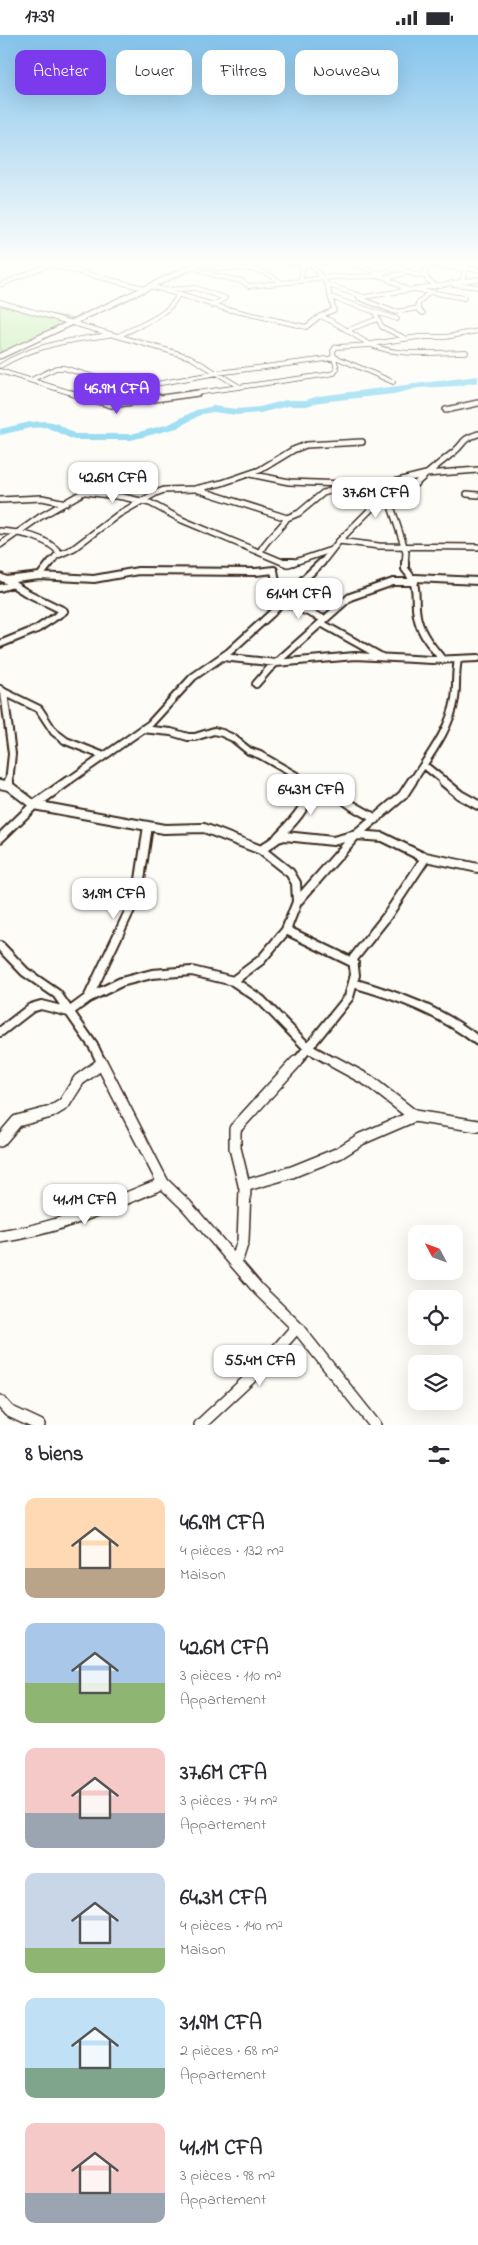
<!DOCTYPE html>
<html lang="fr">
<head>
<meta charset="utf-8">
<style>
	body { margin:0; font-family:"Indie Flower",sans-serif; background:#f2f2f3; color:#2b2b33; height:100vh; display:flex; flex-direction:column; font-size:19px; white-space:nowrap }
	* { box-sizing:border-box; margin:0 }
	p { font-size:16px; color:#7c7c81 }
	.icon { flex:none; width:28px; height:28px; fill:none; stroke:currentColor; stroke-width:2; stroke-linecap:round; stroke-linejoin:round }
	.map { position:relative; height:1390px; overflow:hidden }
	.details { display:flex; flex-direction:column; background:#fff; flex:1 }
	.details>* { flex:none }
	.hud { position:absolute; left:15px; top:15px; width:449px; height:45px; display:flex; gap:10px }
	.needle { width:32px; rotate:311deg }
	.fabs { position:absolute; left:408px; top:1190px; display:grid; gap:10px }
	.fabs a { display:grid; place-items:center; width:55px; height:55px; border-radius:10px; background:#fff; box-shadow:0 5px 20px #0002; font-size:25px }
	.price { position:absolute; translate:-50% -42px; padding:0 11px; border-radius:10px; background:#fff; color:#222; font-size:16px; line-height:32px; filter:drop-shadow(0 1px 2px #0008) }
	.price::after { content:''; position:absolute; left:50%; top:30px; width:15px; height:11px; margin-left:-8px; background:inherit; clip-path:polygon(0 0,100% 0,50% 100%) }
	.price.current { background:#7c3aed; color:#fff }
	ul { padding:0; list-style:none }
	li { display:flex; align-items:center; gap:15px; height:125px; padding:0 25px }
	li span { display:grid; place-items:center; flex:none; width:140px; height:100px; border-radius:10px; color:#555 }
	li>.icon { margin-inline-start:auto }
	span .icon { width:60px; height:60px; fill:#fffc; stroke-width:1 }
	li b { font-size:21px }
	h2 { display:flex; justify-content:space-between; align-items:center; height:60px; padding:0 25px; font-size:21px }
	.chip { padding:0 18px; border-radius:10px; background:#fff; box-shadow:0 5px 20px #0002; font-size:18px; line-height:45px }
	.chip.current { background:#7c3aed; color:#fff }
	.status { display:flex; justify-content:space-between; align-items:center; height:35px; padding:0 25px; background:#fff; direction:ltr }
	.status svg { height:14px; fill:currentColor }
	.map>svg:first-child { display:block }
</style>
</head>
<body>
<div class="status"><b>17:39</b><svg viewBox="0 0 49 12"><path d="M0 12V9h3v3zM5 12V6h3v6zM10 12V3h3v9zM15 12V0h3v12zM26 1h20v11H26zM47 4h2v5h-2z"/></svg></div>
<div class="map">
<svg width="478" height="1390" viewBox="0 0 478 1390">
	<rect width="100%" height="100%" fill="#fdfcf7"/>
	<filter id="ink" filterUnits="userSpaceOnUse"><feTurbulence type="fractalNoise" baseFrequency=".02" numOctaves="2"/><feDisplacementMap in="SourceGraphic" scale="10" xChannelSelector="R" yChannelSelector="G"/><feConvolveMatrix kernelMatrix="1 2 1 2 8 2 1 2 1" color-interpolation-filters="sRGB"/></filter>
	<g filter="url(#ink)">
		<path fill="#bdebaa" stroke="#7c8a64" d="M0 271 79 284 0 318Z"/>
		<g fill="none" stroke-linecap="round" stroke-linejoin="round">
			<path fill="#8fd9f1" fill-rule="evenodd" d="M478 341V347L457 351 418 353 394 359 320 367 307 371H288L260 378 236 380 213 377 202 379 177 393 131 405H74L46 392 30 393 0 400V394L30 387 46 386 57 388 75 399H131L169 389 196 375 213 371 236 374 260 372 286 365H306L318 361Z"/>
			<g stroke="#3b2a1e" stroke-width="5.5">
				<path id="minor-far4" d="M38 227 144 253
					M202 227C207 229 212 233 217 233 239 233 263 231 281 248
					M287 227 311 229 337 227
					M345 227 373 236 406 254
					M467 228 478 230
					M304 229 300 246 332 242 382 241
					M192 232 216 241 242 246 249 251 300 246
					M466 233 478 235
					M378 239 398 232 415 240 426 241
					M385 243 411 237
					M462 246 467 227
					M453 249 478 252
					M0 250 48 230
					M328 250 364 262 478 244
					M150 251 227 274 306 292 320 281 334 275 327 249 311 229
					M436 251 427 244 424 238 429 230 465 234
					M167 255 195 253 225 263 212 271
					M418 255 464 263
					M333 263 397 284
					M359 263 395 277 419 273
					M0 267 190 322 240 352
					M375 278 382 292 405 303
					M423 278 419 275 418 269 428 258
					M320 281C340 288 355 303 374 311 401 322 437 317 466 317
					M348 295 375 285
					M118 301C138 291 169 281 178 260
					M371 309 418 302H446L478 296
					M333 321 393 347
					M334 323 333 316 336 312 372 310
					M0 331C34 310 70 305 109 300
					M0 336 75 359
					M31 345 56 333H64L150 359
					M133 353 218 338 334 323 337 334 334 338 324 340 189 359"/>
			</g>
			<g stroke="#3b2a1e" stroke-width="8">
				<path id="minor-far3" d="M71 358 111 370 198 358
					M147 358 161 363
					M446 375 478 368
					M250 439 289 447 371 450 390 448 426 439 478 435
					M196 454 287 483C279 496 266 504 260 517
					M86 457 123 462 150 468 182 485 287 529
					M467 459 478 460
					M0 465 42 463 66 468
					M287 483 299 478 323 458 350 450
					M0 496C23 498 45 501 61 519
					M339 506 376 469 390 448
					M0 510 40 482 119 437V434
					M50 529 56 521 74 513 119 479 156 458 164 455 195 454 222 448 260 435 293 415 306 410 362 407
					M289 529 331 515
					M321 529 339 506 379 511 478 512
					M405 529 406 517 391 471C411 452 432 434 454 417 466 407 460 405 478 399"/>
			</g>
			<g stroke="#3b2a1e" stroke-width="10">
				<path id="minor-far2" d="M284 527H293
					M405 527V534C422 553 412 564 418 585 422 601 433 613 443 625
					M40 541 51 527
					M0 542 6 545 40 541 94 544 138 536 256 537 274 535 279 565 324 584
					M415 543 478 546
					M0 553 13 549
					M321 588 382 622
					M0 609 37 594 64 576 25 557 6 545
					M223 622 276 628 355 621 432 625 478 623
					M256 649 269 634 350 562 393 547H415
					M0 654 4 657 12 719 9 747
					M4 657 39 674 54 697 66 706 104 721
					M142 694 171 697 188 702H195L214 696 222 698 233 703 249 716 260 720 307 747
					M424 730 445 747
					M67 747 150 689 193 642 229 617 272 578 288 559 322 527
					M412 747C428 722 450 695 455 664 457 651 455 638 458 625"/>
			</g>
			<g stroke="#3b2a1e" stroke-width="12">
				<path id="minor-far1" d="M305 746 327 752 353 771 376 784
					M443 746 460 760 478 770
					M0 749 9 751 34 770 164 794 204 793 261 815 290 838 296 848 297 867 286 895 261 925 233 946
					M9 751V746
					M278 802C293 786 310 772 308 748
					M0 803 34 770 68 746
					M261 815 278 803 285 801 333 806 356 800 403 760 412 746
					M421 821 478 833
					M286 895 354 928
					M0 911 25 937 57 959 94 1012 102 1029
					M353 948C398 961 441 976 478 1006
					M88 963 121 947 152 939 192 936 233 946 261 965 308 1013 337 1029
					M0 997 31 973 41 970 69 977 88 963 138 858 148 791
					M295 1029 349 962 355 940 353 924 387 881 424 825 421 821 382 802 356 800 297 867"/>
			</g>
			<g stroke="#3b2a1e" stroke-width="14">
				<path id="minor" d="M101 1027 163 1148 186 1170 259 1255 297 1292 375 1390
					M334 1027 369 1046 414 1081 478 1091
					M0 1106 17 1086 51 1077 64 1069 79 1045 101 1029
					M244 1151 292 1137 339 1118 361 1104 414 1081
					M0 1202C58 1194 110 1170 163 1148
					M236 1228 243 1206 245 1154 235 1113V1094L296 1027
					M0 1366 9 1376 39 1390
					M200 1390 260 1334 297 1292"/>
			</g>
			<g stroke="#3b2a1e" stroke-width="7">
				<path id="tertiary" d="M0 321 202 227"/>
			</g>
			<use href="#minor-far4" stroke="#fdfcf7" stroke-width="4"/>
			<use href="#minor-far3" stroke="#fdfcf7" stroke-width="5"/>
			<use href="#minor-far2" stroke="#fdfcf7" stroke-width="6"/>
			<use href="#minor-far1" stroke="#fdfcf7" stroke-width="8"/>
			<use href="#minor" stroke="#fdfcf7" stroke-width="11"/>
			<use href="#tertiary" stroke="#fdfcf7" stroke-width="5"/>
		</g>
	</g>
	<linearGradient id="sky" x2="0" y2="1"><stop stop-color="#84c3ec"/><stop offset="0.54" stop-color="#fefefb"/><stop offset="1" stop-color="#fefefb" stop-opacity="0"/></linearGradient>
	<rect width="478" height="421" fill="url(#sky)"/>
</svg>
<div class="fabs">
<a><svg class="needle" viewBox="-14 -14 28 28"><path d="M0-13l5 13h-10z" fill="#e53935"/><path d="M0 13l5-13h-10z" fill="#7c7c81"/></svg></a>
<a><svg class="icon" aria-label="locate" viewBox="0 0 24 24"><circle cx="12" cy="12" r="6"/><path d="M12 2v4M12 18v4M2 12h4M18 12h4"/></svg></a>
<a><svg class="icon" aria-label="layers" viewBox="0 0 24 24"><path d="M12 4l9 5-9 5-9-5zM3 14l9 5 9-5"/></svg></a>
</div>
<b class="price current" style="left:117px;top:380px">46.9M CFA</b>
<b class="price" style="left:113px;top:469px">42.6M CFA</b>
<b class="price" style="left:376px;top:484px">37.6M CFA</b>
<b class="price" style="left:299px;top:585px">61.4M CFA</b>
<b class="price" style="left:311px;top:781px">64.3M CFA</b>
<b class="price" style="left:114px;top:885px">31.9M CFA</b>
<b class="price" style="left:85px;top:1191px">41.1M CFA</b>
<b class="price" style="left:260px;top:1352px">55.4M CFA</b>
<div class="hud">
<a class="chip current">Acheter</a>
<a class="chip">Louer</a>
<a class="chip">Filtres</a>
<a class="chip">Nouveau</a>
</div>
</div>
<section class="details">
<h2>8 biens<svg class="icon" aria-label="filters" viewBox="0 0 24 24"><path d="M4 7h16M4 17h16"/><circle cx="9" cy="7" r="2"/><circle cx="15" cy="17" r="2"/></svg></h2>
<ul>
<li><span style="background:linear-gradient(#ffd9b3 70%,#b9a48a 0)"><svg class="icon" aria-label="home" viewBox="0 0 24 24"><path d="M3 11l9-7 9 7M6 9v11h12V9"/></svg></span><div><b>46.9M CFA</b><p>4 pièces · 132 m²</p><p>Maison</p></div></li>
<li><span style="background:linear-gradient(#a9c7e8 60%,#8fb573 0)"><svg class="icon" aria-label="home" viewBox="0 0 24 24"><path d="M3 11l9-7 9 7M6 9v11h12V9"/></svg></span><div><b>42.6M CFA</b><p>3 pièces · 110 m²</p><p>Appartement</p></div></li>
<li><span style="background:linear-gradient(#f6c9c9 65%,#9aa5b1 0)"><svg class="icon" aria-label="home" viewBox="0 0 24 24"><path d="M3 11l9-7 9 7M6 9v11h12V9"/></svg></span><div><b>37.6M CFA</b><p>3 pièces · 74 m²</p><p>Appartement</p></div></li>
<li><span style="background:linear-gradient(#c9d6e8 75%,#8fb573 0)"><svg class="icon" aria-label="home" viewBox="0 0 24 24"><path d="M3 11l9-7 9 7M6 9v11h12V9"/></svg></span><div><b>64.3M CFA</b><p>4 pièces · 140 m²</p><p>Maison</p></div></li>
<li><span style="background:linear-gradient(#bfe0f5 70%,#7fa58c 0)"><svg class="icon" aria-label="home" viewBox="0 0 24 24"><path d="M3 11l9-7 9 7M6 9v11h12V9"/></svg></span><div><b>31.9M CFA</b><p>2 pièces · 68 m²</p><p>Appartement</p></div></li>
<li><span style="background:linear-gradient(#f6c9c9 70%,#9aa5b1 0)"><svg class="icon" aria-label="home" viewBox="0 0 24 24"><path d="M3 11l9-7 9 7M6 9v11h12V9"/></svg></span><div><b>41.1M CFA</b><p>3 pièces · 98 m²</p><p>Appartement</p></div></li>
</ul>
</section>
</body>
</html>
